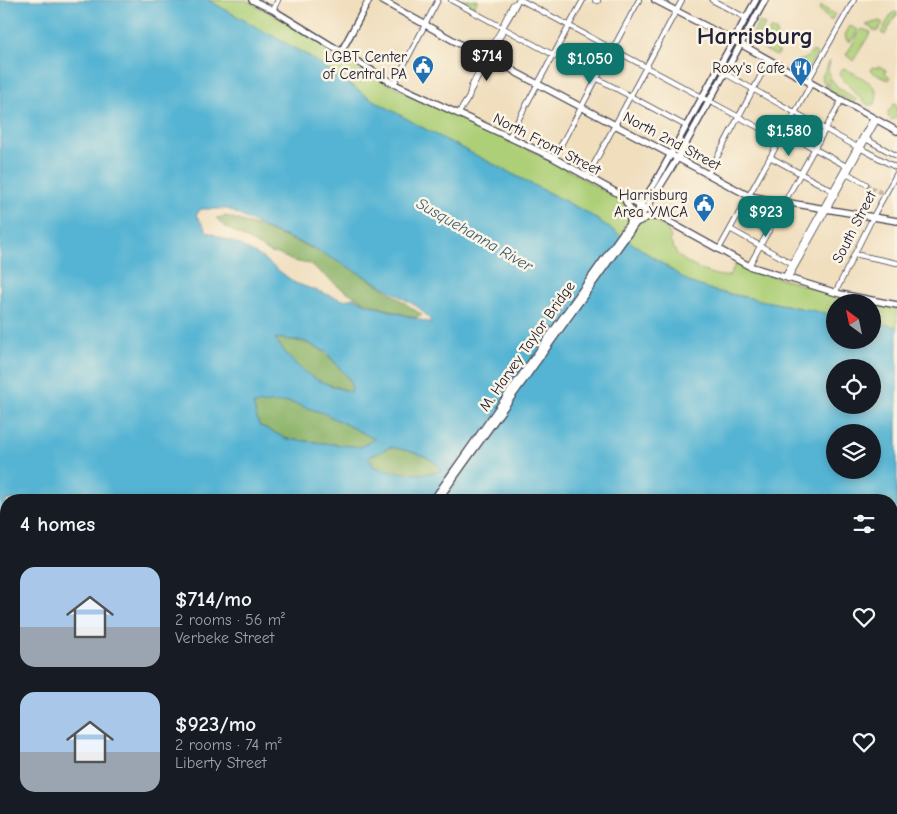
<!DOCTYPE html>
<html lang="en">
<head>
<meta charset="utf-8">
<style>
	body { margin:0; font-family:"Comic Neue",sans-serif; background:#242831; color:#f1f3f6; height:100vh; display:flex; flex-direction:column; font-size:19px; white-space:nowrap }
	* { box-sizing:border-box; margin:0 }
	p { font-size:16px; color:#9ea1a6 }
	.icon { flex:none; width:28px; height:28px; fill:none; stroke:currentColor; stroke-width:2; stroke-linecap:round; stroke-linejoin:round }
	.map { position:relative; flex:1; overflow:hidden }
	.panel { position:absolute; left:0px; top:494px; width:898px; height:321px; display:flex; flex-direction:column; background:#171b24; border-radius:20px 20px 0 0; box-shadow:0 2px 8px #0003 }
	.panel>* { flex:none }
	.needle { width:32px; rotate:327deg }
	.buttons { position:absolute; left:826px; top:294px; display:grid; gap:10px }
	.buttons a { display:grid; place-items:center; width:55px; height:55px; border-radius:50%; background:#171b24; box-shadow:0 2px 8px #0003; font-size:25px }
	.price { position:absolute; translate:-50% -42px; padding:0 11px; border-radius:10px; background:#0f766e; color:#fff; font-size:16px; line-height:32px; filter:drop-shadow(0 1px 2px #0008) }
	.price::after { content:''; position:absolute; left:50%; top:30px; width:15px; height:11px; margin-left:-8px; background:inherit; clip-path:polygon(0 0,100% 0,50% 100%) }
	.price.selected { background:#222; color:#fff }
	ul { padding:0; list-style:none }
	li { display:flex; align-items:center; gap:15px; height:125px; padding:0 20px }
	li span { display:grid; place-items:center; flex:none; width:140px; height:100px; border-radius:15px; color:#555 }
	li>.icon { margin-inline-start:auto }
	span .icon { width:60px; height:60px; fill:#fffc; stroke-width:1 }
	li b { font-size:21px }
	h2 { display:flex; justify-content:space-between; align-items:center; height:60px; padding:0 20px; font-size:21px }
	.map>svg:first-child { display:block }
</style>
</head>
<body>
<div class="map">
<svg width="897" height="814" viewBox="0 0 897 814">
	<rect width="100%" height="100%" fill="#fcf5e5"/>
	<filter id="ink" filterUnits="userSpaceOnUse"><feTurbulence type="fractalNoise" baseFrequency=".02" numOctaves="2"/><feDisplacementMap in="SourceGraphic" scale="10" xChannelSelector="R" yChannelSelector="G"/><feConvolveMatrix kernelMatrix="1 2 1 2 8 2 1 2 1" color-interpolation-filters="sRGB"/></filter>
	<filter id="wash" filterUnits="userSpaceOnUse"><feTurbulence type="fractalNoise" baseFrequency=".0096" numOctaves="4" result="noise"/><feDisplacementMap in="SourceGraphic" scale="20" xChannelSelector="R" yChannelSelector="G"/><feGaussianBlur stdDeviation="1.12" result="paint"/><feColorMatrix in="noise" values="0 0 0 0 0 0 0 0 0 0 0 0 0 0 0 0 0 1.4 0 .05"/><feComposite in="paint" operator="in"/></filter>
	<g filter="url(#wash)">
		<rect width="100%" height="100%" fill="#f0debd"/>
		<path fill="#adcf77" stroke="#687859" d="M208 0H246L299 29 389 84 553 161 667 228 671 238 669 240C672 244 674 250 677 254 687 265 715 278 729 276L736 263 746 268 839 296 871 302H835V315L715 291 691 283 586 212 425 129 368 97 305 54Z
			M456 0H478L472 10Z
			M821 6 835 14 831 21 819 10Z
			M897 12V16L896 15 885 35 881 33 892 13Z
			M879 21 883 23 877 32 866 25Z
			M759 22 765 25 754 44 750 39Z
			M850 26 858 30 851 41H847L845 35Z
			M771 29 777 32 775 44 779 54 776 56 760 47Z
			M862 29 871 32 853 61 846 55 860 31Z
			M813 51 817 53 807 71 805 72 795 67 797 61 805 59Z
			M830 61 828 71 830 74 829 80 825 83 821 78Z
			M878 66 886 70 885 73 890 77 888 80 870 71 872 67 877 68Z
			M844 68C860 77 885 85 874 105L871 104 869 106C865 103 841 79 840 74L842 69Z
			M831 79 839 88 856 99 857 101 854 103 828 90 830 88 829 86 826 87 823 85 829 83Z
			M894 104 897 105V118L891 120 888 117 889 114 887 113Z
			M872 303 897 307V327L873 322Z
			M891 541H897V702L891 700Z
			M0 704 6 707V748L0 762Z
			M406 809H458L481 814H423Z"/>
		<path fill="#8ab268" stroke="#566a52" d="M226 216C276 232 327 252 372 281 389 291 406 304 422 315L415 318 364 302 339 287 310 264 293 261 278 254 271 253 224 226 216 218Z
			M274 338C303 341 317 342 337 365 347 376 350 378 352 392L313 379 293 362Z
			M289 402 323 413 375 439 360 447 287 439 259 425 253 403Z
			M390 447C407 450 433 455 442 471 421 476 393 474 373 466L368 457Z
			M891 676 897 678V700L891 698Z"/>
		<path fill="#54b4d3" stroke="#3b6b87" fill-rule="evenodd" d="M0 0H208L305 54 368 97 425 129 586 212 691 283 715 291 835 315V340H872L873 322 897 327V541H891V500H6V653L0 650ZM201 209H228L266 229 307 245 372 280 418 307 429 318 431 323 366 304 354 298 343 300 295 283 261 257 240 245 208 232 196 215ZM275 338 304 341 326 352 350 380 352 392C316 383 295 370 275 338ZM835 368H872V405H835ZM289 402 323 413 375 439 360 447 287 439 259 425 253 404ZM835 432H872V470H835ZM390 447C406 450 434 455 442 471 421 476 393 474 373 466L369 457Z
			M891 700 897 702V814H482L457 809H891Z"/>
	</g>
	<g filter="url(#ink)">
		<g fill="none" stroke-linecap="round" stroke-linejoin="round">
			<path stroke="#c7b8a3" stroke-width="4.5" stroke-dasharray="4.5 2" stroke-linecap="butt" d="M866 184 885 195"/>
			<g stroke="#413e4e" stroke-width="6">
				<path id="minor" d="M451 0 686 126
					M521 0 780 139
					M595 0 598 1
					M712 0 746 18
					M273 10 278 0
					M496 43 502 34 504 22 513 4 516 3
					M488 53C497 34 510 19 518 0
					M724 73 857 147
					M394 84 438 0
					M470 92 487 61
					M458 114 469 97 471 87 485 60
					M784 132 846 166
					M509 137 583 0
					M866 139 897 156
					M860 148 897 168
					M770 157 833 191
					M554 158 639 0
					M847 173 866 184
					M708 174 769 60
					M587 177 682 0
					M738 214 769 231
					M730 229 793 264
					M719 249 811 84 809 79 854 0
					M854 254 897 263
					M749 266 841 101
					M784 278 873 118
					M788 279 877 120
					M835 293 875 213 897 173
					M0 801 6 804
					M16 809 28 814
					M105 809 118 814"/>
			</g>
			<g stroke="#413e4e" stroke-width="8">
				<path id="major" d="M252 0 273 10 394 84 552 157 749 266 840 294 897 305
					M381 0 483 57
					M655 0 746 47 897 131
					M341 52 369 0
					M484 57a4 4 0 1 1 8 0a4 4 0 1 1-8 0Z
					M492 57 517 73 749 196 897 221
					M624 198 631 211 630 219
					M638 222 648 217H658
					M433 500 629 224 656 181 756 0
					M438 500 646 209 680 154 765 0
					M0 664 6 667
					M396 809 413 814
					M194 810 208 809
					M213 814 216 809
					M218 814 221 809
					M330 814 332 809"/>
			</g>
			<use href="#minor" stroke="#fff" stroke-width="4.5"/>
			<use href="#major" stroke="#fff" stroke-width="5.5"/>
			<g stroke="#22223b" stroke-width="3">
				<path id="rail" d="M891 559 897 561
					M891 673H897
					M0 774 6 778
					M53 809 62 814"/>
			</g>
			<use href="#rail" stroke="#fcf5e5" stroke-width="1" stroke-dasharray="4" stroke-linecap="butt"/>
		</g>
	</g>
	<defs>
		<g id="civic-pin" transform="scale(1.125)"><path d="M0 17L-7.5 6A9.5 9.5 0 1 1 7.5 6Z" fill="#1f6fb2" stroke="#fcf5e5"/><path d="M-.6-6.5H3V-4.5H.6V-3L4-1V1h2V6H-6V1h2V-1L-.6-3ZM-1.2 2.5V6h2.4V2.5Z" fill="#fff"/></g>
		<g id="restaurant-pin" transform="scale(1.125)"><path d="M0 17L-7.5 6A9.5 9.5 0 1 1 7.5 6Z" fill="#1f6fb2" stroke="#fcf5e5"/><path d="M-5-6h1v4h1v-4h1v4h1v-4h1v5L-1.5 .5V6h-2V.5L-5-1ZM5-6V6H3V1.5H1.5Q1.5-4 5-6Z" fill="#fff"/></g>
	</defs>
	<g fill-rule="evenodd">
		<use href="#civic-pin" x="423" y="66"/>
		<use href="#restaurant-pin" x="801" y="68"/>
		<use href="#civic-pin" x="704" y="204"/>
	</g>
	<g text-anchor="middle" stroke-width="5" stroke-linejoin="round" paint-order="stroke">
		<g font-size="15" fill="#22223b" stroke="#fcf5e5" text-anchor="end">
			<text x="407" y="62">LGBT Center<tspan x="407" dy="17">of Central PA</tspan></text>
			<text x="785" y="73">Roxy's Cafe</text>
			<text x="688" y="200">Harrisburg<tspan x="688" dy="17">Area YMCA</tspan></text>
		</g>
		<g font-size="15" fill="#22223b" stroke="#fcf5e5">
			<text transform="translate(672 141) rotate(28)" y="5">North 2nd Street</text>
			<text transform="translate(547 144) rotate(27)" y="5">North Front Street</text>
			<text transform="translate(854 227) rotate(-63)" y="5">South Street</text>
			<text transform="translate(527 346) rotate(-55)" y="5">M. Harvey Taylor Bridge</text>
		</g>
		<g font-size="16" font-style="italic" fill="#365c78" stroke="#fcf5e5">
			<text transform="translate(475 234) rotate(30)" y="6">Susquehanna River</text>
		</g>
		<g font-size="25" font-weight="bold" fill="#22223b" stroke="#fcf5e5">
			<text x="755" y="44">Harrisburg</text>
		</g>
	</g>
</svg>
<div class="buttons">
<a><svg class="needle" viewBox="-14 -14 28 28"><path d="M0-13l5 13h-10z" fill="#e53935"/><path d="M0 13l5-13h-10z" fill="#9ea1a6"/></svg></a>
<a><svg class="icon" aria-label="locate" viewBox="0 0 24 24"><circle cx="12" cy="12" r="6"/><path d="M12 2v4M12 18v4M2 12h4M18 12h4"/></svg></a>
<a><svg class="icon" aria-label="layers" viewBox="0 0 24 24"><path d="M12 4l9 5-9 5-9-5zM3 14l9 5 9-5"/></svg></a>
</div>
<b class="price selected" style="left:487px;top:82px">$714</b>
<b class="price" style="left:590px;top:85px">$1,050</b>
<b class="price" style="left:789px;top:157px">$1,580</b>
<b class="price" style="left:766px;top:238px">$923</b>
<section class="panel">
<h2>4 homes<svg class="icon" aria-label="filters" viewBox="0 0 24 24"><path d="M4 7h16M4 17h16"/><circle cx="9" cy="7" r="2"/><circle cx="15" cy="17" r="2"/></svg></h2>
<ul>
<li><span style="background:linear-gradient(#a9c7e8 60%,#9aa5b1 0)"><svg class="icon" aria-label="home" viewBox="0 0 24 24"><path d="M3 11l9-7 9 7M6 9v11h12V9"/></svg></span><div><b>$714/mo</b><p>2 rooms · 56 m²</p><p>Verbeke Street</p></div><svg class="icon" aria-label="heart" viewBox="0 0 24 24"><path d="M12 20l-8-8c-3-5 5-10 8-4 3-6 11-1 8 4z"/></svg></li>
<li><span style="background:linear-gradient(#a9c7e8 60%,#9aa5b1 0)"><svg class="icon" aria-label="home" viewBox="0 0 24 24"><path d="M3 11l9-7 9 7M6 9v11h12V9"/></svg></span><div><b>$923/mo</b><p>2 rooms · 74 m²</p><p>Liberty Street</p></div><svg class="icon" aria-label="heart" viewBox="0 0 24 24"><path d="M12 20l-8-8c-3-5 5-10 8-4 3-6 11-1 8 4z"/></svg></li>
</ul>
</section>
</div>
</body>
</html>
